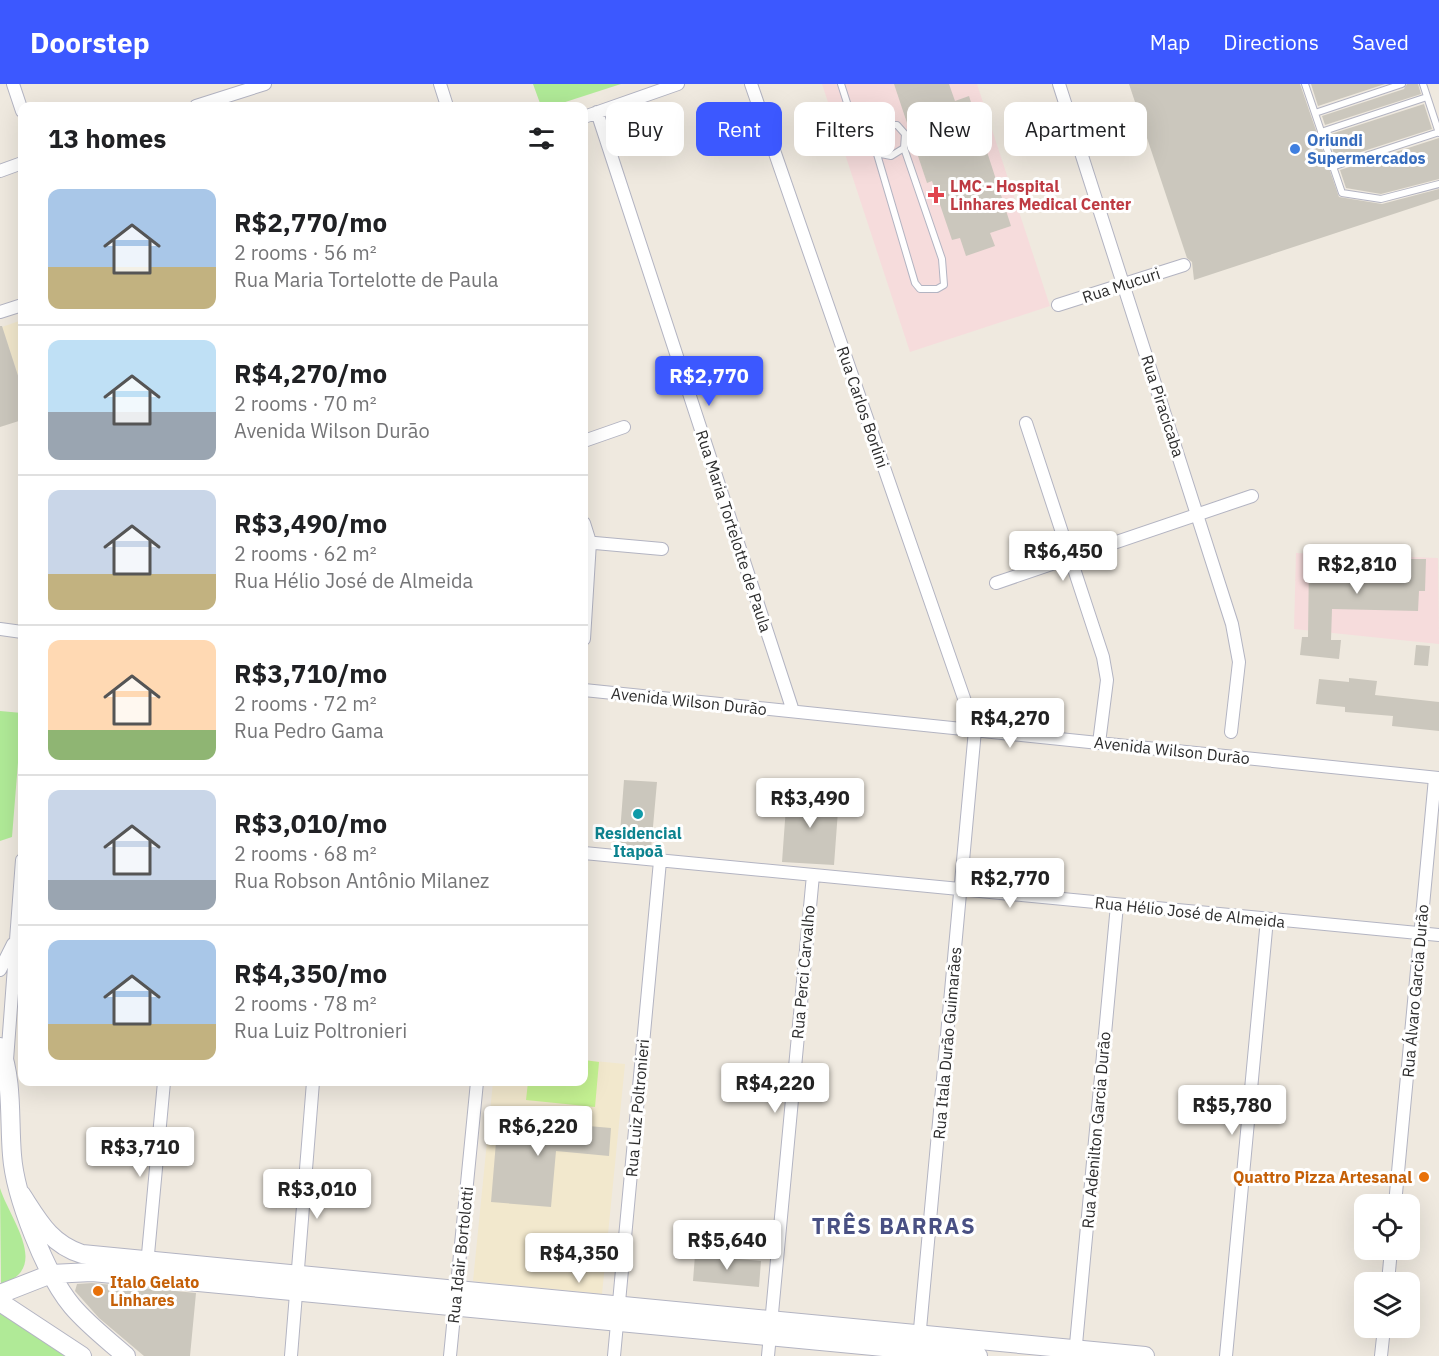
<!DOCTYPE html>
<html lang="en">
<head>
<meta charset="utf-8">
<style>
	body { margin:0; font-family:"IBM Plex Sans",sans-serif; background:#f2f2f2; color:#202124; height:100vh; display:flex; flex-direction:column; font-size:22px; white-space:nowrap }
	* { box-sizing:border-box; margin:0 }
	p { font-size:20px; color:#757577 }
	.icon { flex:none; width:33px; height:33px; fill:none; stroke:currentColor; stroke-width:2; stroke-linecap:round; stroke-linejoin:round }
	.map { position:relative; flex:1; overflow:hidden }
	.details { position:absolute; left:18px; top:18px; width:570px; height:984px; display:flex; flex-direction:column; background:#fff; border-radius:12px; box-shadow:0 6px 24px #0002 }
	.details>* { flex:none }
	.banner { position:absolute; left:606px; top:18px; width:570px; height:54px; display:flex; gap:12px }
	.tools { position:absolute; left:1354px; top:1110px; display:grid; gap:12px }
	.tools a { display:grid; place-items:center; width:66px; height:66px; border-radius:12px; background:#fff; box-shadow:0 6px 24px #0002; font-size:30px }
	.price { position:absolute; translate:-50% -51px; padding:0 14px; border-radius:6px; background:#fff; color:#222; font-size:20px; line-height:39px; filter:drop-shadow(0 2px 3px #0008) }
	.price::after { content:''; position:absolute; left:50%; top:36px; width:18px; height:14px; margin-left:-9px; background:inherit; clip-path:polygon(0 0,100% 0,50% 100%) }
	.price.on { background:#3c58ff; color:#fff }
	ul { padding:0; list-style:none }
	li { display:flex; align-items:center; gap:18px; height:150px; padding:0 30px }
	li+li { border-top:2px solid #e0e0e0 }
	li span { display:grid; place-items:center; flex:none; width:168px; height:120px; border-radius:12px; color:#555 }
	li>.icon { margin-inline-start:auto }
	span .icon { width:72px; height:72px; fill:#fffc; stroke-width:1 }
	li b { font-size:26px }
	h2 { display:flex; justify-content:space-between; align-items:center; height:72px; padding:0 30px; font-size:26px }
	.pill { padding:0 21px; border-radius:12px; background:#fff; box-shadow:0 6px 24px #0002; font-size:21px; line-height:54px }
	.pill.on { background:#3c58ff; color:#fff }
	header { display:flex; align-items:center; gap:36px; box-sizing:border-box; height:84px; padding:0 30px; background:#3c58ff; color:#fff }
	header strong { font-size:28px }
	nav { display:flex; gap:33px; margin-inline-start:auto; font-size:21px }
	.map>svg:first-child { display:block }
</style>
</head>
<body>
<header>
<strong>Doorstep</strong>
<nav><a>Map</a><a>Directions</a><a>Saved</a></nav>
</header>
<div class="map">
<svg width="1439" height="1272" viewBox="0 0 1439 1272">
	<rect width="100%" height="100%" fill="#efe9df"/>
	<path fill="#f2e8cd" d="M22 236V304L2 243Z
		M584 976 625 980 602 1210 473 1197 493 998H584Z"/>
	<path fill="#f6dcdc" d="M822 0H977L1050 222 910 268Z
		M1296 469 1438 474 1439 560 1294 545Z"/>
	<path fill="#b0ea97" d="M533 0H621L553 22H541Z
		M0 627 22 629 12 753 0 757Z
		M0 1104C9 1134 52 1185 1 1200Z
		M0 1229 65 1272H0Z"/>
	<path fill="#c5f292" d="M584 976 599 978 595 1023 526 1016 528 998H584Z"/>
	<path fill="#cbc7bd" d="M894 0H949L955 17 969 12 1011 142 990 149 995 162 966 172 960 154 952 156 932 97 927 99Z
		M1129 0H1300L1339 113 1382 120 1439 105V115L1194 196 1192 178 1187 174Z
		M1311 0H1385L1318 22Z
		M1407 0H1418L1421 10 1325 41 1322 32 1404 5Z
		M1424 20 1432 45 1336 76 1328 51Z
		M1439 54V95L1381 110 1346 104 1340 86Z
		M0 242H2L22 304V336L0 343Z
		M1383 475H1426L1425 507H1419L1418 527 1332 525 1331 556H1341L1339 575 1300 571 1302 553H1308L1309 476 1383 477Z
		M1416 561 1430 562 1428 582 1414 581Z
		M1349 594 1377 597 1375 611 1439 618V647L1392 642 1393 632 1345 628V623L1316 620 1319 595 1349 598Z
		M624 696 657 698 651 765 619 762Z
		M787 709 839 713 834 781 782 778Z
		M498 1034 611 1044 609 1072 556 1067 551 1123 491 1118Z
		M695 1171 761 1177 759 1203 693 1197Z
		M92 1199 196 1209 190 1272H144L99 1234 75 1207 77 1200Z"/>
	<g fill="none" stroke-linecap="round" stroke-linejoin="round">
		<g stroke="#b3b4c2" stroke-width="8">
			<path id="service" d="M841 0 857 50 860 55 874 60
				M1305 0 1342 109 1381 115 1439 100
				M1423 0 1439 49
				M1315 29 1402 0
				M885 41H897L905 50 904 64 942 175 944 201 937 205H920L915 199 874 60 875 48Z
				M1321 48 1427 13
				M877 66 881 70 891 72 904 64
				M1332 83 1439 48"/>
		</g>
		<g stroke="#b3b4c2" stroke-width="14">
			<path id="minor" d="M13 0 22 27
				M440 0 447 22
				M751 0 975 646 919 1256
				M1059 0 1232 540 1239 578 1231 648
				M196 22 265 0
				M597 28 793 627
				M584 33 678 0
				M0 87 22 79
				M1058 221 1184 181
				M0 228 22 221
				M1026 339 1103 573 1107 596 1099 659
				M584 357 624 343
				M584 439 590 458 584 555
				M584 458 662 465
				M996 499 1252 412
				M0 545 22 548
				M584 606 1439 694
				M584 769 1439 851
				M0 886 13 860
				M7 976 22 776
				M1395 1120 1435 694
				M147 1181 164 998
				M1388 1198 1391 1166
				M1075 1271 1117 821
				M291 1272 313 998
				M450 1272 477 998
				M614 1272 660 777
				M768 1272 813 791
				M1226 1272 1267 835
				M1381 1272 1384 1244"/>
		</g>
		<g stroke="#b3b4c2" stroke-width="20">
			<path id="secondary" d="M0 963C13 996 9 1036 12 1071 15 1113 46 1191 72 1222 88 1241 108 1256 126 1272
				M21 1110C38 1136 50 1160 82 1170L1145 1272
				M0 1210 51 1190 92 1188 978 1272
				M0 1218 82 1272"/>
		</g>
		<use href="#service" stroke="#fff" stroke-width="6"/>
		<use href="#minor" stroke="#fff" stroke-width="12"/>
		<use href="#secondary" stroke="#fff" stroke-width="18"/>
	</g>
	<circle fill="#3f7fe0" stroke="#fff" stroke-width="2" cx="1295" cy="65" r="6"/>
	<path fill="#e0444e" stroke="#fff" stroke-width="2" d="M933 102h6v6h6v6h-6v6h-6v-6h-6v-6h6z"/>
	<circle fill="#0f9aa8" stroke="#fff" stroke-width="2" cx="638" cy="730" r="6"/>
	<g fill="#e8710a" stroke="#fff" stroke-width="2">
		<circle cx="1424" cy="1093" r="6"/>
		<circle cx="98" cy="1207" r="6"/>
	</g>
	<g text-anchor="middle" stroke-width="6" stroke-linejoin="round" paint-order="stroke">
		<g font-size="16" font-weight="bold" fill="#366cbe" stroke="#fff" text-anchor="start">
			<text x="1307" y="62">Oriundi<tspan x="1307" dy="18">Supermercados</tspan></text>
		</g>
		<g font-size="16" font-weight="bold" fill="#be3a42" stroke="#fff" text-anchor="start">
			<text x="950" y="108">LMC - Hospital<tspan x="950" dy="18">Linhares Medical Center</tspan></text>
		</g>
		<g font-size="16" fill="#2d2d2d" stroke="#fff">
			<text transform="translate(1121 201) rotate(-18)" y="6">Rua Mucuri</text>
			<text transform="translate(1163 322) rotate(72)" y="6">Rua Piracicaba</text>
			<text transform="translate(863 323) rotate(71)" y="6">Rua Carlos Borlini</text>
			<text transform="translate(734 447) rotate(72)" y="6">Rua Maria Tortelotte de Paula</text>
			<text transform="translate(689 617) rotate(6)" y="6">Avenida Wilson Durão</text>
			<text transform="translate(1172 666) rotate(6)" y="6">Avenida Wilson Durão</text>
			<text transform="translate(1190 828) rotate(6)" y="6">Rua Hélio José de Almeida</text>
			<text transform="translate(803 888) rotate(-85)" y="6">Rua Perci Carvalho</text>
			<text transform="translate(1415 907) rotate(-85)" y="6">Rua Álvaro Garcia Durão</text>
			<text transform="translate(947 959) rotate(-85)" y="6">Rua Itala Durão Guimarães</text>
			<text transform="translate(637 1024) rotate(-85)" y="6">Rua Luiz Poltronieri</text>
			<text transform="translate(1096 1046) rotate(-85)" y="6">Rua Adenilton Garcia Durão</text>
			<text transform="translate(460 1171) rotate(-84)" y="6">Rua Idair Bortolotti</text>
		</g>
		<g font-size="16" font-weight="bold" fill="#0d838f" stroke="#fff">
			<text x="638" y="755">Residencial<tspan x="638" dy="18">Itapoã</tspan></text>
		</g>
		<g font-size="16" font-weight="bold" fill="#c56008" stroke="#fff" text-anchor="end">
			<text x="1412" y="1099">Quattro Pizza Artesanal</text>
			<text x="110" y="1204" text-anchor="start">Italo Gelato<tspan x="110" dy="18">Linhares</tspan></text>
		</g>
		<g font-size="22" font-weight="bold" letter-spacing="1.5" fill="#495083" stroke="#fff">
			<text x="894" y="1150">TRÊS BARRAS</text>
		</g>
	</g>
</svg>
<div class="tools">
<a><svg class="icon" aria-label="locate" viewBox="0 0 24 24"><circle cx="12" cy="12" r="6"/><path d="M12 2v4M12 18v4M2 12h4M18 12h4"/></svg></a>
<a><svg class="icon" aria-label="layers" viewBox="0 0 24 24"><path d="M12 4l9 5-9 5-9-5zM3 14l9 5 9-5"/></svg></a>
</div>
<b class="price on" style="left:709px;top:323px">R$2,770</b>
<b class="price" style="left:1063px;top:498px">R$6,450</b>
<b class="price" style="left:1357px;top:511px">R$2,810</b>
<b class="price" style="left:1010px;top:665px">R$4,270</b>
<b class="price" style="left:810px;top:745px">R$3,490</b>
<b class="price" style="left:1010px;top:825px">R$2,770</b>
<b class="price" style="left:775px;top:1030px">R$4,220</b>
<b class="price" style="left:1232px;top:1052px">R$5,780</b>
<b class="price" style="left:538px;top:1073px">R$6,220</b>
<b class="price" style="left:140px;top:1094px">R$3,710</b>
<b class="price" style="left:317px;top:1136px">R$3,010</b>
<b class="price" style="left:727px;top:1187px">R$5,640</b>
<b class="price" style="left:579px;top:1200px">R$4,350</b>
<div class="banner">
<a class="pill">Buy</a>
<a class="pill on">Rent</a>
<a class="pill">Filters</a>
<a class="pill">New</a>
<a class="pill">Apartment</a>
</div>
<section class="details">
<h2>13 homes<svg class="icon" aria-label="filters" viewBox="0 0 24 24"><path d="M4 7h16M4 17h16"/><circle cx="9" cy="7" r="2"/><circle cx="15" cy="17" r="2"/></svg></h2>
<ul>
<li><span style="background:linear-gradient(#a9c7e8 65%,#c2b280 0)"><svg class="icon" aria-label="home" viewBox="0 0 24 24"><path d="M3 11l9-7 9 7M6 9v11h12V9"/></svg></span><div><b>R$2,770/mo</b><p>2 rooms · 56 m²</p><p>Rua Maria Tortelotte de Paula</p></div></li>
<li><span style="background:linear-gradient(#bfe0f5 60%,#9aa5b1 0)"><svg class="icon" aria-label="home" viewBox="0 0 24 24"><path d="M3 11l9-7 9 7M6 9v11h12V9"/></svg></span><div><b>R$4,270/mo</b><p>2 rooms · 70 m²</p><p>Avenida Wilson Durão</p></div></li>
<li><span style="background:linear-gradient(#c9d6e8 70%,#c2b280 0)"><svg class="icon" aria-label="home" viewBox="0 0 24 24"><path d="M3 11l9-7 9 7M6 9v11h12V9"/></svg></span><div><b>R$3,490/mo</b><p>2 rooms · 62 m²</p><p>Rua Hélio José de Almeida</p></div></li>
<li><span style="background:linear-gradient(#ffd9b3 75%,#8fb573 0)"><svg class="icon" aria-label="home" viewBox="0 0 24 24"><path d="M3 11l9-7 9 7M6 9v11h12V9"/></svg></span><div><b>R$3,710/mo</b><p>2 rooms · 72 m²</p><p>Rua Pedro Gama</p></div></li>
<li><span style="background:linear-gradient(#c9d6e8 75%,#9aa5b1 0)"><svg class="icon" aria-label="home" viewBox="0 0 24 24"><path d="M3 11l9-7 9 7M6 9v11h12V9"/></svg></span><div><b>R$3,010/mo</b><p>2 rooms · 68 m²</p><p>Rua Robson Antônio Milanez</p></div></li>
<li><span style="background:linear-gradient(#a9c7e8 70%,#c2b280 0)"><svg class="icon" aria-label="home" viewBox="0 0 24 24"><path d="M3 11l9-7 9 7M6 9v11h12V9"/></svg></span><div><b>R$4,350/mo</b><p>2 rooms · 78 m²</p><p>Rua Luiz Poltronieri</p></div></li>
</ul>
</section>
</div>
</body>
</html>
